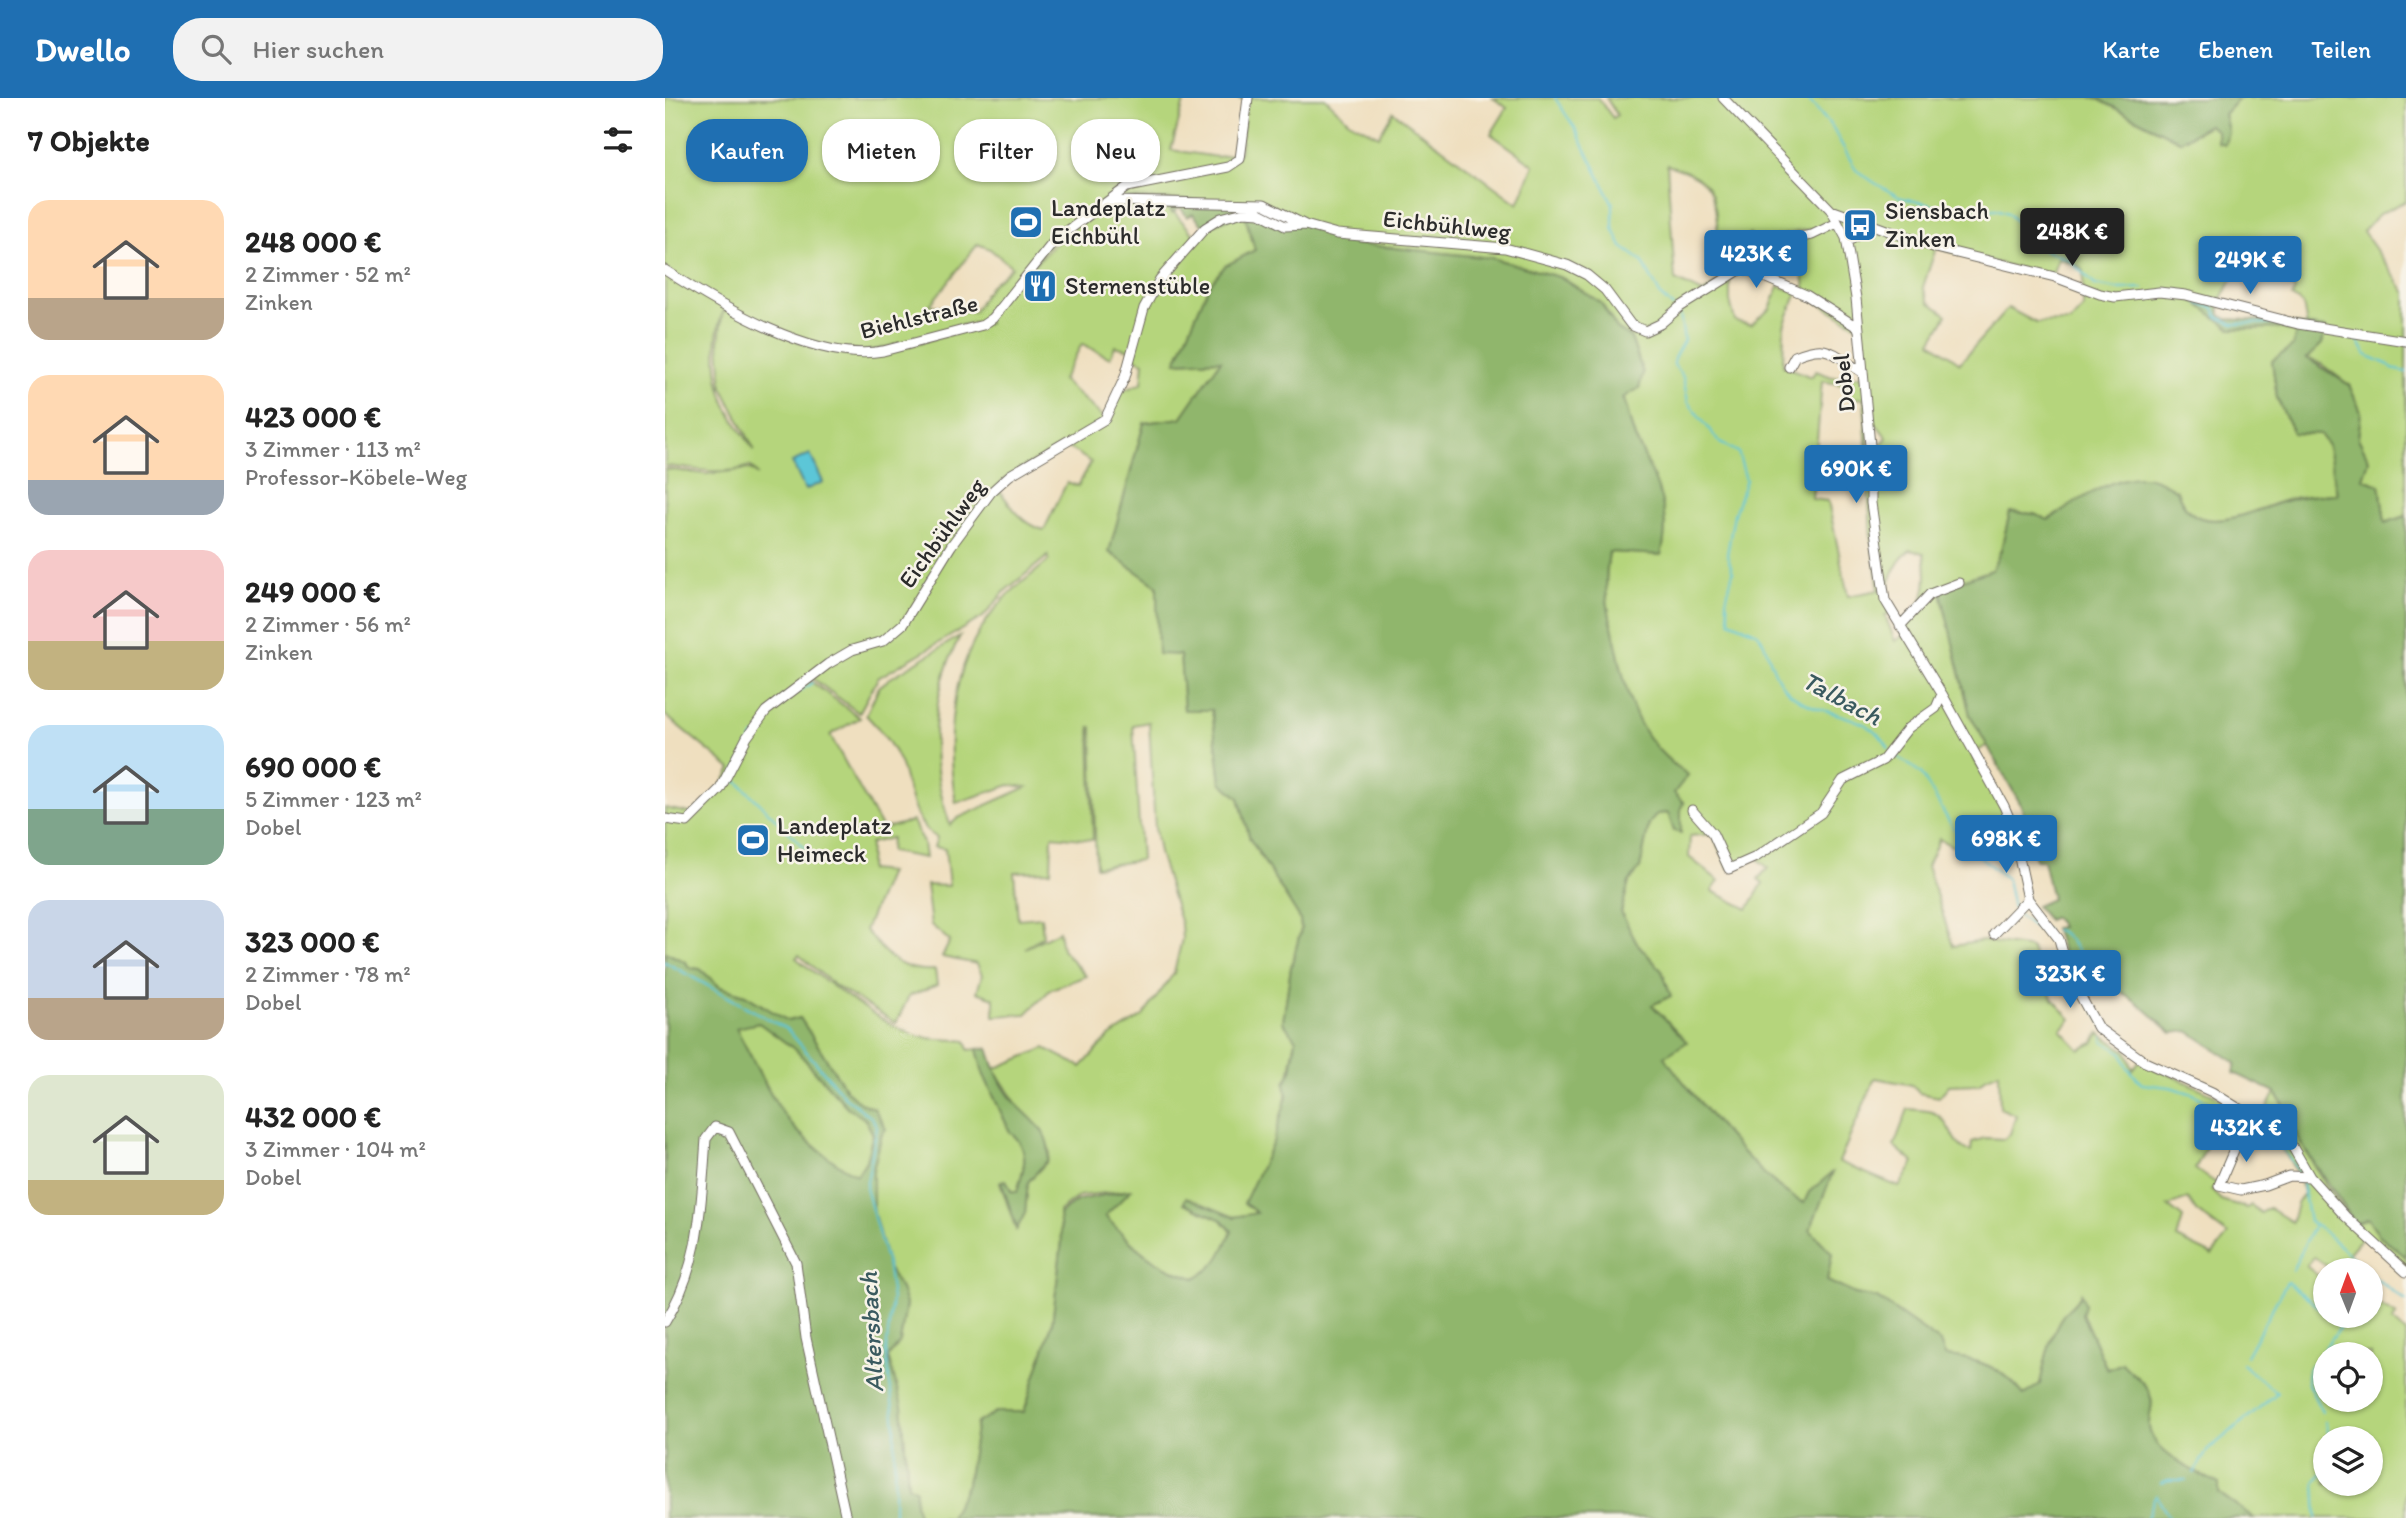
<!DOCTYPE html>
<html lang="de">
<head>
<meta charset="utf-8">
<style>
	body { margin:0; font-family:Itim,sans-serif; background:#f2f2f2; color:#222; height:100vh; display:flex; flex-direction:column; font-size:26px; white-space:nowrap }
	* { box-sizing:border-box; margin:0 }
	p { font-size:23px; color:#767676 }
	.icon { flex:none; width:38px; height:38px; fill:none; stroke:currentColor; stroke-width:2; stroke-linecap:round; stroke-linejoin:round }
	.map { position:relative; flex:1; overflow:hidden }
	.panel { display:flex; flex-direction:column; background:#fff; width:665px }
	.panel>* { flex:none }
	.banner { position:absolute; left:21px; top:21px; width:665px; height:63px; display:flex; gap:14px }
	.needle { width:46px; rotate:359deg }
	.fabs { position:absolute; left:1648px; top:1160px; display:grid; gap:14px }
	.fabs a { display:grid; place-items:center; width:70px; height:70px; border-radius:50%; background:#fff; box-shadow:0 2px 5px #0004; font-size:35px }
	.price { position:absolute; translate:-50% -60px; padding:0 16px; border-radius:7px; background:#1f6fb2; color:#fff; font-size:23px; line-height:46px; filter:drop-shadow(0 2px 4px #0008) }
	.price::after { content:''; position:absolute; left:50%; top:42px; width:21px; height:16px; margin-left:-10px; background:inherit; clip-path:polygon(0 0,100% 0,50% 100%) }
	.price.current { background:#222; color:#fff }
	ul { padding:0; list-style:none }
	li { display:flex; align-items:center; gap:21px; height:175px; padding:0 28px }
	li span { display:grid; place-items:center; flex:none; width:196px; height:140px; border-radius:21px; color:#555 }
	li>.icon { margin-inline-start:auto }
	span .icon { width:84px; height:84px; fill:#fffc; stroke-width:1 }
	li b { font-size:30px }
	h2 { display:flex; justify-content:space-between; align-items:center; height:84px; padding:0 28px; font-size:30px }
	.chip { padding:0 24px; border-radius:28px; background:#fff; box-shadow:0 2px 5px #0004; font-size:24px; line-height:63px }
	.chip.current { background:#1f6fb2; color:#fff }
	header { display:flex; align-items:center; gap:42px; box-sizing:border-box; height:98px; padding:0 35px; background:#1f6fb2; color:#fff }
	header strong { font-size:33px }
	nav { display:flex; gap:38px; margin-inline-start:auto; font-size:24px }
	.search { width:490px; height:63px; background:#f2f2f2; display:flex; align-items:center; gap:18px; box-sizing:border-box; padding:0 24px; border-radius:28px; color:#767676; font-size:26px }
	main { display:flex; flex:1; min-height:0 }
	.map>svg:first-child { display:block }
</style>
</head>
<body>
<header>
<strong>Dwello</strong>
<div class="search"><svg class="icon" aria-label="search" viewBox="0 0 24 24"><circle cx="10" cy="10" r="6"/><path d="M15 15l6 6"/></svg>Hier suchen</div>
<nav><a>Karte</a><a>Ebenen</a><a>Teilen</a></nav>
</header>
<main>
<section class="panel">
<h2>7 Objekte<svg class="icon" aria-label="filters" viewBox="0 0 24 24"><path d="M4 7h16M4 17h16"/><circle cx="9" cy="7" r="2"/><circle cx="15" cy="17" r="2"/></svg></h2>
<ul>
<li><span style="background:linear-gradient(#ffd9b3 70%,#b9a48a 0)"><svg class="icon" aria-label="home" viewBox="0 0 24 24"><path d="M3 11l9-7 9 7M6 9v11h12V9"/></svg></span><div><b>248 000 €</b><p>2 Zimmer · 52 m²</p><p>Zinken</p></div></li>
<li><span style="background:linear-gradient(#ffd9b3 75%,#9aa5b1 0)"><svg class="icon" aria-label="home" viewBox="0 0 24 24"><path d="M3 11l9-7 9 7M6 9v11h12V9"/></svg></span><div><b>423 000 €</b><p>3 Zimmer · 113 m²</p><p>Professor-Köbele-Weg</p></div></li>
<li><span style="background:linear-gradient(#f6c9c9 65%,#c2b280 0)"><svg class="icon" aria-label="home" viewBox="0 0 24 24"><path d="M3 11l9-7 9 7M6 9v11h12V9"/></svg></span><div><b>249 000 €</b><p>2 Zimmer · 56 m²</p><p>Zinken</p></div></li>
<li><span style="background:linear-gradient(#bfe0f5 60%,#7fa58c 0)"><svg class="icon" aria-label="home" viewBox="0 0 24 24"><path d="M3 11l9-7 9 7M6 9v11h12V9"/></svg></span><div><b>690 000 €</b><p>5 Zimmer · 123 m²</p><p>Dobel</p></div></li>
<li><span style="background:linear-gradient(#c9d6e8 70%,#b9a48a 0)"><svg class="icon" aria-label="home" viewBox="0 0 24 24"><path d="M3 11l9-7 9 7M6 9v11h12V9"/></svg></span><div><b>323 000 €</b><p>2 Zimmer · 78 m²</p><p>Dobel</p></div></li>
<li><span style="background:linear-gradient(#dfe7d0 75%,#c2b280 0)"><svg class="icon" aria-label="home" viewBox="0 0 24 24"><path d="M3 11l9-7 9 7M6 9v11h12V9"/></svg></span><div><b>432 000 €</b><p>3 Zimmer · 104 m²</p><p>Dobel</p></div></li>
</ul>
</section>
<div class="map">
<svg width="1741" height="1420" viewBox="0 0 1741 1420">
	<rect width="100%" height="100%" fill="#f7f3e8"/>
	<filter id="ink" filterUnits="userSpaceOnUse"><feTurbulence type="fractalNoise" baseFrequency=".0143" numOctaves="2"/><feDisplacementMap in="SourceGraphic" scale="14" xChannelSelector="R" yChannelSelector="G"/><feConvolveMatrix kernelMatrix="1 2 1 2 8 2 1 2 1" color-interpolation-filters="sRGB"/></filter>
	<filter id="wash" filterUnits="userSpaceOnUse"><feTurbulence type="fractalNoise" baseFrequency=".00686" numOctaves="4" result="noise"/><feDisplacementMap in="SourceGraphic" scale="28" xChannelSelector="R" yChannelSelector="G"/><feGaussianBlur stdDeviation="1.57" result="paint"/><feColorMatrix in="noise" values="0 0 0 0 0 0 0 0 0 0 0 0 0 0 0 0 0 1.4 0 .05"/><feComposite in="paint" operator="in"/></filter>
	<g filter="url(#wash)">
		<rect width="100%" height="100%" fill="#efdfbf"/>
		<path fill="#b5d57c" stroke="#708054" stroke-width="2" fill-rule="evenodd" d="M0 0H520L506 52 552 59 575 55 581 3 572 0H660L685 24 714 38 728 14 853 106 869 67 826 36 842 10 828 0H933L948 20 952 17 941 0H1431L1515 43 1544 27 1552 33V44L1560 46 1563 33 1559 16 1574 0H1741V103L1714 116 1698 133 1741 195V418L1720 425 1715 387 1698 381 1704 362 1693 340 1696 314 1684 287 1656 266 1641 260 1657 246 1660 231 1642 228 1638 206 1627 199 1630 191 1550 150 1541 167 1569 178 1555 204 1522 199 1546 213 1566 231 1617 230 1631 235 1628 248 1607 263 1612 300 1628 335 1655 336 1664 348 1672 396C1657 397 1639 397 1624 401 1588 411 1529 447 1512 392L1477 379 1447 385 1382 422 1369 416 1345 414 1336 452 1327 472 1275 490 1305 617 1322 647 1307 657 1338 712 1348 746 1300 755 1274 741 1262 768 1288 848 1318 843 1366 850 1387 900 1406 921 1396 932 1415 952 1428 945 1434 935 1461 953 1468 972 1474 963 1550 997 1577 1017 1579 1029 1556 1016 1547 1034 1543 1033 1539 1043 1543 1045 1530 1071 1554 1087 1546 1092 1556 1102 1582 1110 1586 1107 1596 1115 1604 1110 1627 1124 1632 1106 1639 1095C1630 1067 1615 1036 1582 1031L1585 1023 1595 1024 1610 994C1622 1009 1626 1027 1635 1044 1651 1070 1670 1105 1691 1126L1703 1120 1713 1136 1741 1159V1172L1700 1136 1683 1156 1701 1172H1668L1649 1159 1641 1168 1661 1184V1218H1706V1207L1716 1208 1732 1217 1727 1223 1741 1235V1420H1589L1554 1395 1553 1386C1534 1376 1487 1355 1484 1329 1483 1313 1491 1309 1483 1292 1480 1284 1464 1274 1457 1265L1443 1273 1417 1216 1420 1207 1416 1196C1411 1205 1404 1209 1398 1217 1385 1235 1380 1264 1375 1286L1359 1297C1338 1270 1314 1260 1280 1258L1274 1244 1212 1200 1190 1196 1162 1183 1167 1155 1145 1132 1167 1075 1144 1094 1139 1105C1093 1083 1032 1000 998 959L1021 944 987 907 1005 898 997 873 971 844 956 815 964 784 975 770 984 726 992 716 1003 715 1009 733 1016 735V709L1019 705 1008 695 1023 677C973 642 965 611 953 555 944 511 937 501 944 454L996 457C1008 413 989 379 971 341 965 329 964 313 958 299L974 290 978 275 966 240 952 231 936 205 897 180 827 160 691 146 640 130 617 112 600 105 462 100C424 103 387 140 366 169 386 152 418 112 444 104 461 99 482 102 499 103L531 139 556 120 579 114 590 152 560 168 544 187 511 264 557 262 516 320 479 325 444 454 492 488 493 555 515 557 519 612H547L556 684 574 700 585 741 635 821 636 832 626 869 618 924 631 942C626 962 624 980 621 999 617 1035 595 1072 580 1105L593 1115 569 1119 521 1100 519 1105 557 1122 567 1134C556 1158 556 1167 530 1180 490 1170 468 1147 439 1118L465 1092 414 1098 394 1113 397 1143 387 1226 359 1314H331L312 1325 302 1386 285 1420H254L250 1407V1392L243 1387 237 1308 223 1259 235 1244 241 1206 236 1191 223 1170 208 1112V1072L217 1035 220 1031 209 1010 195 1005 182 993 135 920 123 923 80 897 55 889 35 871 25 870 19 863 0 854V710L29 716 55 691 66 671 0 617V371L41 376 85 371 93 377 85 368C56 379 30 370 0 368ZM1002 67C1017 71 1036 78 1044 91 1055 108 1053 162 1055 184L1038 195 1010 182ZM1145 131 1147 137 1133 140 1141 197 1192 228 1198 278 1167 279 1151 273 1146 279 1118 267 1119 228 1132 194 1114 188 1105 211 1086 227 1070 223 1065 203V178L1080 166 1066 152 1084 136 1092 143ZM313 146 325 151 347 169 325 188 309 214 265 207ZM1271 150 1387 178 1393 160 1414 168 1418 173V210L1405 224 1371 225 1343 210 1295 265 1266 244 1282 217 1264 204 1258 189ZM62 208C105 226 156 258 204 253 236 249 297 220 324 225L218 255 184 257 141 247 62 210 57 217 54 244 57 289 90 353C77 334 60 312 55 289 50 266 48 227 62 208ZM417 246 445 260 450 248 465 252V259L479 264 477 285 454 294 440 321 397 282ZM1157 283 1184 288V301L1199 300 1206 441 1214 492 1183 498 1163 403 1147 401ZM1212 327 1222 340 1207 356 1203 352 1204 329ZM399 347 426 364 413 388 402 384 379 432C358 427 344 406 332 389L345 377ZM1245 452 1259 455C1264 485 1261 512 1235 531L1239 537 1230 543 1220 517 1226 515C1216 497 1229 464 1245 452ZM383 458 384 462C370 475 353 486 340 500 287 555 278 634 291 705L345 687 362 689 293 720 285 727C263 665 264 598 295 538L224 581 214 589 201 617C216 632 228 647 236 667 244 691 248 727 272 740L269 749 280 751 284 788 261 787 266 827 285 843 277 859 312 866 317 877 312 894 329 900V918L361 916 386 891 421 878 397 851 394 833 360 850 378 838 376 819 353 821 349 774 386 773 387 738 428 742 425 629H427L431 769 476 762 468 627 484 624 490 731 494 755 516 826 517 841 509 875 478 918 444 939 416 969 380 950 329 971 357 1014 376 1030 385 1053 383 1062 363 1084 360 1115 351 1132 335 1084 341 1082 346 1093 352 1094C358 1071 368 1051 345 1034L318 975 312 951 304 952 301 943C287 941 271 942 257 939 226 933 158 882 131 860L134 857 169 887 231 925 244 898 272 887 270 872C234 874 222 858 200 832L224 774 204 772 205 745 226 740 225 754 260 760 258 745 248 723 217 731 165 637 195 620 143 581 157 571 147 580 194 615 213 580 318 519 341 492ZM1048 736 1064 771 1091 759 1103 770 1093 781 1098 785 1083 811 1047 793 1054 783 1024 759 1025 738ZM1334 974 1335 1010 1351 1017 1345 1036 1339 1041 1320 1040 1307 1044 1306 1053C1284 1049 1288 1022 1267 1014 1260 1012 1251 1012 1243 1011L1229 1048 1249 1065 1234 1089 1174 1064 1210 980 1247 987 1254 995 1274 999 1284 987 1314 986 1320 980ZM1523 1101 1531 1113 1563 1137 1547 1157 1512 1140 1518 1120 1503 1108ZM1661 1256H1706V1302H1661ZM1661 1340H1706V1386H1661Z
			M94 925 132 953 182 1009 200 1021 208 1036 201 1063 192 1077 171 1067 121 1023 70 929Z"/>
		<path fill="#90b66c" stroke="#5e704c" stroke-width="2" fill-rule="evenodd" d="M1431 0H1574L1559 16 1563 33 1560 46 1552 44V33L1544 27 1515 43Z
			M499 103 599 106 691 146 827 160 897 180 936 205 952 231 966 240 978 275 974 290 958 300C964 313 965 329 971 342 990 380 1008 413 996 457L944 454C937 501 944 511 953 555 965 609 974 644 1023 677L1009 695 1019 705 1016 709V735L1009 733 1003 715 992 716 984 726 975 770 964 784 956 814 971 844 997 873 1006 898 987 907 1022 944 999 959C1031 1000 1094 1084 1139 1105L1144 1094 1168 1074 1145 1132 1167 1155 1162 1183 1190 1196 1212 1200 1275 1244 1280 1258C1314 1260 1338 1271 1359 1297L1375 1286C1380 1264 1385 1234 1399 1216 1405 1208 1412 1206 1416 1195L1420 1207 1417 1216 1442 1272 1457 1265C1464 1274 1480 1285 1483 1292 1491 1309 1483 1313 1484 1329 1487 1355 1534 1376 1554 1386V1395L1589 1420H285L302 1386 312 1325 331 1314H359L387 1226 397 1143 394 1116 413 1102 466 1092 440 1118C468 1148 490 1170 530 1180 553 1168 557 1156 567 1133L557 1122 519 1105 521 1099 569 1119 592 1115 579 1105 608 1044 622 998 620 985 626 973 631 942 618 924 626 869 636 832 635 821 585 741 574 700 556 684 547 612H519L515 557 493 556 492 488 444 454 479 325 516 320 556 262 511 264 544 187 560 168 590 152 579 114 540 130 528 116 522 119 515 109 507 115Z
			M1521 197 1555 204V217L1562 221 1607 223 1661 230 1657 246 1642 260 1684 287 1696 314 1693 340 1704 362 1698 381 1715 387 1720 425 1741 418V1159L1713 1136 1703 1120 1691 1126 1635 1044 1617 1003 1610 994 1569 975 1571 965 1523 933 1507 935C1480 912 1461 888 1425 885L1419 869 1405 876 1389 830 1396 829 1389 819 1383 822 1371 808 1387 801 1378 762H1371L1356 707 1305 617 1275 490 1327 472 1336 452 1345 414 1369 416 1383 422C1410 406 1444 378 1477 379 1489 379 1502 387 1512 393 1529 447 1588 411 1624 402 1639 397 1656 397 1672 396L1663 348 1655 336 1628 335 1612 300 1607 263 1628 248 1631 235 1617 230 1566 231Z
			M0 854 19 863 25 870 35 871 55 889 80 897 123 923 135 920 182 993 195 1005 209 1010 221 1031 217 1035 208 1072V1112L223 1170 236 1191 241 1206 235 1244 223 1259 237 1308 243 1387 251 1392 250 1407 254 1420H0ZM94 925 132 953 182 1009 200 1021 208 1036 201 1063 192 1077C117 1036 109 1001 71 930Z
			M323 950C328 967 333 982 343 996 359 1019 388 1029 383 1062L363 1084 360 1115 352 1131 336 1083 341 1082 346 1093 352 1094C359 1071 367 1051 345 1034L318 975 312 951Z"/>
		<path fill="#5cc6d7" stroke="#447881" stroke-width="2" d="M145 356 158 384 140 392 127 364Z"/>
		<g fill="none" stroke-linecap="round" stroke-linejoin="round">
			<path stroke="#5cc6d7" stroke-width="2" d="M890 0 910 30 948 106V130L957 149 977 163 996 198 1008 209
				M1142 0 1167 29 1191 72 1210 85 1234 99 1294 114 1331 111 1343 115 1377 151 1403 161 1430 187 1452 191 1478 190
				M1532 205 1549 210 1553 219 1568 226 1609 225 1641 234 1664 235
				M1015 216 1019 242 1009 260V267L1018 279 1023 304 1055 345 1073 354 1081 382 1069 416 1062 457 1068 474 1061 502 1065 523 1093 535C1107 555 1105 579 1126 596 1156 621 1205 612 1224 651
				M1673 236 1693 242 1701 257 1724 267 1727 271 1741 274
				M133 594 147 585
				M1227 655 1256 675 1285 725 1302 748 1342 781 1348 810
				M67 682 89 637
				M61 687 67 682 73 684 145 755
				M1353 817 1372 831 1381 832
				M1390 832C1406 834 1423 870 1423 885 1423 887 1421 894 1422 896 1424 909 1436 918 1439 930
				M0 864 123 932 180 999 207 1020 212 1029 201 1090 223 1170 227 1201 221 1254 230 1327 229 1420
				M1438 939V943L1457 955 1462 969 1477 986 1505 989 1528 996 1577 1023
				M1585 1027C1610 1039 1620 1052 1634 1075
				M1637 1084 1644 1124 1653 1128 1701 1172
				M1627 1173 1649 1127
				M1706 1177 1741 1203
				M1581 1258 1622 1184 1661 1215
				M1657 1314 1642 1284 1643 1272 1676 1228 1664 1218
				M1660 1324 1665 1340
				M1529 1375 1542 1353 1612 1295 1577 1266
				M1497 1385 1503 1382H1521
				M1491 1397 1504 1420
				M1482 1420 1490 1398
				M1652 1420 1650 1384 1661 1371"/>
		</g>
	</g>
	<g filter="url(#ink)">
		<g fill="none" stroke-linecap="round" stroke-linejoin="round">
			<g stroke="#706a5f" stroke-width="11">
				<path id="minor" d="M1058 0 1166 112 1181 140 1191 200 1206 358V405L1220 502 1277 596 1339 708 1347 727 1363 801 1394 841 1404 877 1433 930 1480 964 1547 994 1623 1041 1645 1079 1680 1118 1741 1174
					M445 103 599 106 640 127
					M1166 112 1271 150 1390 179 1435 196 1450 199 1494 194 1521 197 1633 226 1741 243
					M1181 140 1187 141 1194 135 1195 122
					M1078 170 1141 197 1192 229
					M0 172C55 208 150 265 218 253L318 227 328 220 390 142 462 89 563 69 575 61 583 0
					M1124 269 1130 258C1165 243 1168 257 1197 274
					M1235 528 1265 496 1294 485
					M1027 712 1048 736 1064 771 1091 759 1156 715 1178 682 1218 662 1243 630 1271 610 1277 596
					M0 721 22 724 55 691 82 639 101 613 163 566 187 552 218 543 238 526 286 448 326 394 345 377 440 321 460 279 479 210 495 181 540 130 556 120 579 114 595 115 620 128 640 127 672 136 840 150 902 167 922 177 940 192 966 227 980 233 995 226 1015 209 1078 170 1089 151 1099 145 1147 137 1172 125
					M1329 836 1363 801
					M1584 1017 1554 1087 1576 1092 1600 1087 1624 1078 1645 1079
					M0 1224C36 1167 36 1106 41 1041L50 1029 64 1034 131 1165 141 1240 181 1420"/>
			</g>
			<use href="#minor" stroke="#fff" stroke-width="9"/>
		</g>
	</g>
	<defs>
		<g id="stadium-square" transform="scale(1.75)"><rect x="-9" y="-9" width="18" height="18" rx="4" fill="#1f6fb2" stroke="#f7f3e8"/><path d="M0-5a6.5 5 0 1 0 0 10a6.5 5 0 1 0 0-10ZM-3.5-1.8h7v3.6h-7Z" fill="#fff"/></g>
		<g id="bus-square" transform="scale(1.75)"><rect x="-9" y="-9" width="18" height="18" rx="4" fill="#1f6fb2" stroke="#f7f3e8"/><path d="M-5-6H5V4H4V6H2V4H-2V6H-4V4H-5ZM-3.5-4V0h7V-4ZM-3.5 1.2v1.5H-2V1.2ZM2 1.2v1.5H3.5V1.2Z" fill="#fff"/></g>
		<g id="restaurant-square" transform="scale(1.75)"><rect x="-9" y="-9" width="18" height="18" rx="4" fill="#1f6fb2" stroke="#f7f3e8"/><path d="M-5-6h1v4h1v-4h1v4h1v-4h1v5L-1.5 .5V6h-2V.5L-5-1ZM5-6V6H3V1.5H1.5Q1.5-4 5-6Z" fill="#fff"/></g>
	</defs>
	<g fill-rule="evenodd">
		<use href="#stadium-square" x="361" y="124"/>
		<use href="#bus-square" x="1195" y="127"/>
		<use href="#restaurant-square" x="375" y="188"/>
		<use href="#stadium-square" x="88" y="742"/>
	</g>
	<g text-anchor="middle" stroke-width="5" stroke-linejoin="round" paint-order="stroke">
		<g font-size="24" fill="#2b2b2b" stroke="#f7f3e8" text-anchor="start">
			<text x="386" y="118">Landeplatz<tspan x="386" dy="28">Eichbühl</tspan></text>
			<text x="1220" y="121">Siensbach<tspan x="1220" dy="28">Zinken</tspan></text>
			<text x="400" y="196">Sternenstüble</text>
			<text x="112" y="736">Landeplatz<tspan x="112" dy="28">Heimeck</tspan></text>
		</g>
		<g font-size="24" fill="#2b2b2b" stroke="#f7f3e8">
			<text transform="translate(782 127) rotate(6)" y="8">Eichbühlweg</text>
			<text transform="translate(254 219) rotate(-14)" y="8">Biehlstraße</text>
			<text transform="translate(1179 285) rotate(-96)" y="8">Dobel</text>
			<text transform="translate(277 435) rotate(-54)" y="8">Eichbühlweg</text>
		</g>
		<g font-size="26" font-style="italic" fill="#3a5a5f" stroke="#f7f3e8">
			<text transform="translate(1177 600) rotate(28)" y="9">Talbach</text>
			<text transform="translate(206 1234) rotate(-93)" y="9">Altersbach</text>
		</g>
	</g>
</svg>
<div class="fabs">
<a><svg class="needle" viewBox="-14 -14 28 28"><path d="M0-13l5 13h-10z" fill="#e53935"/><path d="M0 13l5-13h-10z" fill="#767676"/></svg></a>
<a><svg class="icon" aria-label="locate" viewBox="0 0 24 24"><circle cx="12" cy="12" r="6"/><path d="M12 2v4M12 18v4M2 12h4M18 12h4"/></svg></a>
<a><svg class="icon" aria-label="layers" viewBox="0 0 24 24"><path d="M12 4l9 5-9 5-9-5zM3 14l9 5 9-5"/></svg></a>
</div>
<b class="price current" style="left:1407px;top:170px">248K €</b>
<b class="price" style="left:1091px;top:192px">423K €</b>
<b class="price" style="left:1585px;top:198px">249K €</b>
<b class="price" style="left:1191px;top:407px">690K €</b>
<b class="price" style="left:1341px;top:777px">698K €</b>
<b class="price" style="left:1405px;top:912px">323K €</b>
<b class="price" style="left:1581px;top:1066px">432K €</b>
<div class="banner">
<a class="chip current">Kaufen</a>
<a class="chip">Mieten</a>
<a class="chip">Filter</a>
<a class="chip">Neu</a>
</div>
</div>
</main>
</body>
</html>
